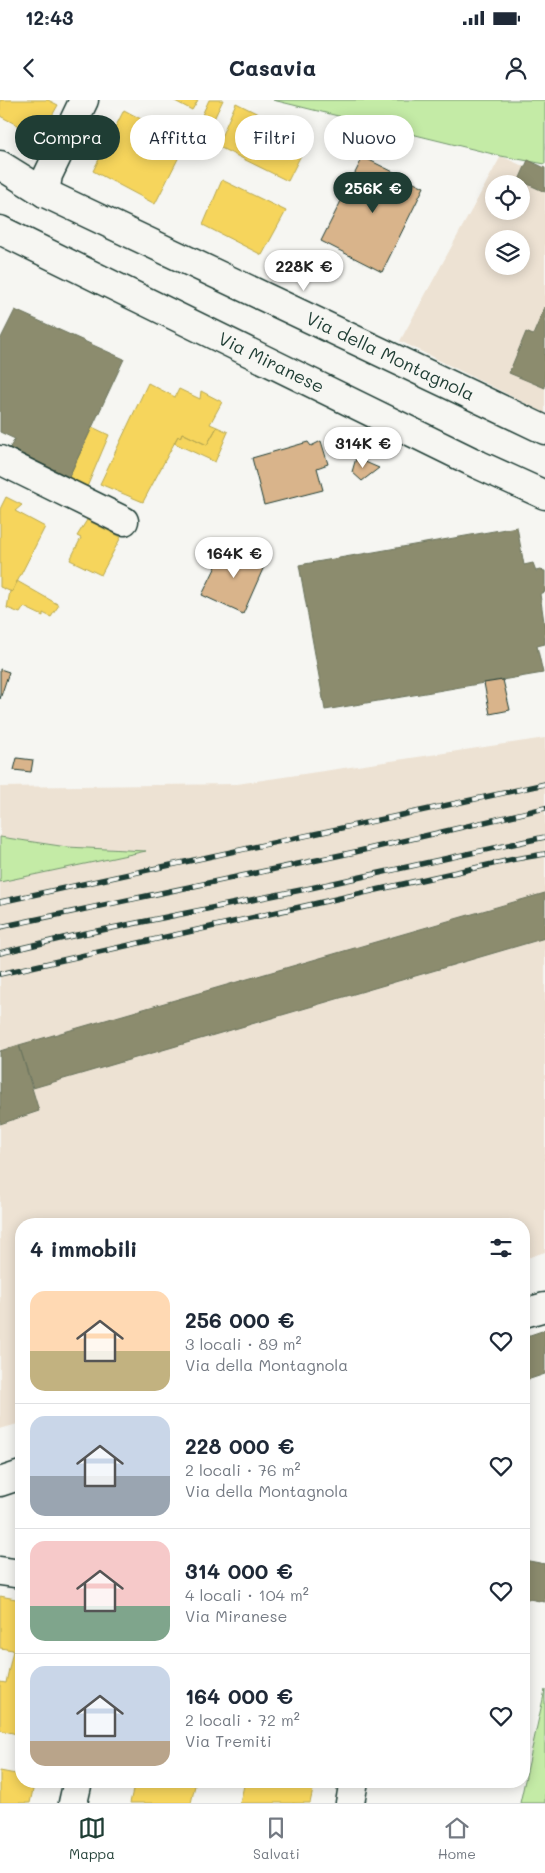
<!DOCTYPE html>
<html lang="it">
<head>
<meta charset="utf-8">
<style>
	body { margin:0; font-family:Mali,sans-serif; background:#f6f6f7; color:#1f2937; height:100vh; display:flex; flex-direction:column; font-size:19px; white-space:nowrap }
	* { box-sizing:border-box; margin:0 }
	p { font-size:16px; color:#747a83 }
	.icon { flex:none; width:28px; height:28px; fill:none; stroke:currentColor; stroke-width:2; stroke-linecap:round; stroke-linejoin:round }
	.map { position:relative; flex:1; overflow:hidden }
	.panel { position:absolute; left:15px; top:1118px; width:515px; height:570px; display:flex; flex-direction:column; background:#fff; border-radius:20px; box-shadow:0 2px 12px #0003 }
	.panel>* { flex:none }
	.guide { position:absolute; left:15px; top:15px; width:515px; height:45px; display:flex; gap:10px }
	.fabs { position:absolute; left:485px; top:75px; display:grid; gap:10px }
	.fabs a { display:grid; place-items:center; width:45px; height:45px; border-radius:50%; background:#fff; box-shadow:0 2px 12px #0003; font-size:25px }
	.price { position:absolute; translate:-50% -42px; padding:0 11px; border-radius:18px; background:#fff; color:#222; font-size:16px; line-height:32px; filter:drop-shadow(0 1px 2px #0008) }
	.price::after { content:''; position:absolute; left:50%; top:30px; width:15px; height:11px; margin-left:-8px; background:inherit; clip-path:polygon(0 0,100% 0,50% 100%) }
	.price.active { background:#1f3d34; color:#fff }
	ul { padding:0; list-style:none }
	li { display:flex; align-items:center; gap:15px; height:125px; padding:0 15px }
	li+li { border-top:1px solid #e0e1e3 }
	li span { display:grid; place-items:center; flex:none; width:140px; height:100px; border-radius:15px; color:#555 }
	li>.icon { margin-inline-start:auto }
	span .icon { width:60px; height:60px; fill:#fffc; stroke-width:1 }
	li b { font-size:21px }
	h2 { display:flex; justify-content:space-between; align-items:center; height:60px; padding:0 15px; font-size:21px }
	.chip { padding:0 18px; border-radius:22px; background:#fff; box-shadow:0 2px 12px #0003; font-size:18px; line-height:45px }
	.chip.active { background:#1f3d34; color:#fff }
	.status { display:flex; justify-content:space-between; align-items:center; height:35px; padding:0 25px; background:#fff; direction:ltr }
	.status svg { height:14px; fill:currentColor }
	header { display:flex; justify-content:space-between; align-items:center; height:65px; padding:0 15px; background:#fff; font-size:22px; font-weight:700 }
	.tabs { display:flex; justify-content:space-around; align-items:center; height:70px; border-top:1px solid #e0e1e3; background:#fff; font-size:14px; color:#747a83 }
	.tabs a { display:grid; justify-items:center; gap:2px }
	.tabs .active { color:#1f3d34 }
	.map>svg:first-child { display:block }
</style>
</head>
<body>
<div class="status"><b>12:43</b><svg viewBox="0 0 49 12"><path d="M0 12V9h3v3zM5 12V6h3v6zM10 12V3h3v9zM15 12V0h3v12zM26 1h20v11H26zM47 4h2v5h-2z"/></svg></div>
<header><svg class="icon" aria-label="back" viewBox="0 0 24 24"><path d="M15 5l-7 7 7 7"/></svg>Casavia<svg class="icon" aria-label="person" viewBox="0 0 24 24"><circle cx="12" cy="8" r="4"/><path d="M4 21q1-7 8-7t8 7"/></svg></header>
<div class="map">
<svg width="545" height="1703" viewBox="0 0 545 1703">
	<rect width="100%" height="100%" fill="#f6f6f2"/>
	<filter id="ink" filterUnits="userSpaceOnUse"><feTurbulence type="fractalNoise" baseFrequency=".02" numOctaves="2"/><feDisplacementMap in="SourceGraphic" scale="10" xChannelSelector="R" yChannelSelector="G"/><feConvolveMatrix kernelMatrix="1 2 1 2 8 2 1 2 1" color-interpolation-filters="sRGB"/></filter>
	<g filter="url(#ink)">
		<path fill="#ede2d3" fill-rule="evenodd" d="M501 56 545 76V313L400 241ZM494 84H521V111H494ZM494 139H521V166H494Z
			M545 638V1152L524 1159V1124H21V1323L0 1329V782L144 751 67 747 0 737V687L237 684Z"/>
		<path fill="#c4eba6" stroke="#72946d" d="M273 0H545V64L501 56Z
			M0 737 67 747 146 751 0 782Z
			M545 1590V1703H520Z"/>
		<path fill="#f6d55c" stroke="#b6a750" d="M0 0H48L58 5 40 37 0 16Z
			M173 0H198L192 10Z
			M209 0H223L213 21 202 15Z
			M236 3 309 39 288 81 217 46Z
			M124 10 186 43 155 104 93 71Z
			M222 80 286 111 262 155 203 125Z
			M148 283 175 297 179 289 200 299 201 291 222 302 210 324 217 327 207 345 182 333 180 338 178 336 143 402 100 384Z
			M92 327 109 335 87 387 68 379Z
			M217 327 228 332 215 362 174 343 178 336 180 338 182 333 207 345Z
			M6 397 22 405 15 411 45 427 12 492 0 487V409Z
			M87 420 121 437 101 475 70 460 81 438 77 436Z
			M17 481 59 505 51 517 43 513V516L24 507 20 513 7 508 10 491 12 492Z
			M0 1496 21 1500V1635L0 1630V1582L6 1583 13 1550 0 1548Z
			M0 1671 21 1675V1681H35L30 1703H0Z
			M135 1681H196L191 1703H130Z
			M245 1681H315L310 1703H240Z"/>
		<path fill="#8c8c6e" stroke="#6b745d" d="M528 60 545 68V92L519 80Z
			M545 207V288L509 273 526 232 533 235Z
			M15 210 124 259 68 379 9 349 15 339 0 332V240Z
			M517 427 524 465 533 463 536 471 540 470 545 471V492L540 494 545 529V544L537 546 543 573 325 610 299 465Z
			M545 793V838L33 988 19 945Z
			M19 945 39 1011 0 1024V951Z
			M545 1230V1274L524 1281V1237Z
			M524 1460 545 1464V1502L524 1498Z"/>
		<path fill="#d9b48b" stroke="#1f3d34" d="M363 57 424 87 382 172 321 141Z
			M321 341 328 364 317 368 323 390 264 405 252 358 308 342 311 346Z
			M356 358 379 368 362 381 352 372Z
			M227 444 266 462 243 514 202 495Z
			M0 569 9 572 0 599Z
			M503 580 510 610 490 614 484 583Z
			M17 658 33 660 31 672 14 670Z"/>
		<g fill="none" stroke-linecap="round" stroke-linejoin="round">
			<g stroke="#1f3d34" stroke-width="31">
				<g id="minor">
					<path id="s1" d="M0 65 45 93 545 330"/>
					<path d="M45 93 48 75 84 0"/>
					<path id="s2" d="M0 130 479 365 545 395"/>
					<path d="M0 360 124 421"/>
					<path d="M524 1213 545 1207"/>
					<path d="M0 1382 21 1375"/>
					<path d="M0 1471 21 1474"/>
					<path d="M73 1703 78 1681"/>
					<path d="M350 1703 354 1681"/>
				</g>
			</g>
			<use href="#minor" stroke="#f6f6f2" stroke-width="28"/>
			<g stroke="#1f3d34" stroke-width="5.5">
				<path id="rail" d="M0 802 545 684
					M0 827 355 752 545 708
					M0 853 72 836 306 789 545 737
					M0 874 515 759 545 754"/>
			</g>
			<use href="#rail" stroke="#f6f6f2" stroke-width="4" stroke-dasharray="11" stroke-linecap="butt"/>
		</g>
	</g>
	<g text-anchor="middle" stroke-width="5" stroke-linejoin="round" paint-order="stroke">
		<g font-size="18" fill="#1f3d34" stroke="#f6f6f2">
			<text dy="6" stroke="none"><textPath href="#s1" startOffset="435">Via della Montagnola</textPath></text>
			<text dy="6" stroke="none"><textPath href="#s2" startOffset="302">Via Miranese</textPath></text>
		</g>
	</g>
</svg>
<div class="fabs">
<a><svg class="icon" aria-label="locate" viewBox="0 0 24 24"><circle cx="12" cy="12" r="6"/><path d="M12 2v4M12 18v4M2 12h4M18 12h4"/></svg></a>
<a><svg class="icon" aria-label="layers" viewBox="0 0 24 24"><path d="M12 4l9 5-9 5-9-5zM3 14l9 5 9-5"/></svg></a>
</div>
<b class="price active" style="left:373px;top:114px">256K €</b>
<b class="price" style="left:304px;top:192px">228K €</b>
<b class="price" style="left:363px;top:369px">314K €</b>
<b class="price" style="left:234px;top:479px">164K €</b>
<div class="guide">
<a class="chip active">Compra</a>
<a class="chip">Affitta</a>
<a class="chip">Filtri</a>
<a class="chip">Nuovo</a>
</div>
<section class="panel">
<h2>4 immobili<svg class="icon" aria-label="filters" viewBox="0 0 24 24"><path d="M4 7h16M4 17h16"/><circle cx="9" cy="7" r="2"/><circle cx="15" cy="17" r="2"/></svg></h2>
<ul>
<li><span style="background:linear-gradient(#ffd9b3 60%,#c2b280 0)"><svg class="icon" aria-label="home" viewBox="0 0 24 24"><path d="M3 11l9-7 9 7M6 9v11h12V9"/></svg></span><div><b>256 000 €</b><p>3 locali · 89 m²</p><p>Via della Montagnola</p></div><svg class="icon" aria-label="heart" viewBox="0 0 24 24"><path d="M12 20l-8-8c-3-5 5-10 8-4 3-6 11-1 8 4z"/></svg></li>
<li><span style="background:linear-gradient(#c9d6e8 60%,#9aa5b1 0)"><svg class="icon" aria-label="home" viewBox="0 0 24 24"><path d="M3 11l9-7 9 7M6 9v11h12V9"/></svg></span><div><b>228 000 €</b><p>2 locali · 76 m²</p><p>Via della Montagnola</p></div><svg class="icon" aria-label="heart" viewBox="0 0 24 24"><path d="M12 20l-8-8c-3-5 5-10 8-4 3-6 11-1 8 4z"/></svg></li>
<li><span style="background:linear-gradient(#f6c9c9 65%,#7fa58c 0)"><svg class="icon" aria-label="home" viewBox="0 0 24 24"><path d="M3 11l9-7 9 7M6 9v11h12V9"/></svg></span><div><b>314 000 €</b><p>4 locali · 104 m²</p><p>Via Miranese</p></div><svg class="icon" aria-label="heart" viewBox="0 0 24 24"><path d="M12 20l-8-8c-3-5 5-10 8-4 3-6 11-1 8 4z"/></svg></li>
<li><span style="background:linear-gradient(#c9d6e8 75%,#b9a48a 0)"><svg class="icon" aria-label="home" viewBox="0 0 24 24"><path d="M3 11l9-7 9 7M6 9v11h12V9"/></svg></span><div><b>164 000 €</b><p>2 locali · 72 m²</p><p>Via Tremiti</p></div><svg class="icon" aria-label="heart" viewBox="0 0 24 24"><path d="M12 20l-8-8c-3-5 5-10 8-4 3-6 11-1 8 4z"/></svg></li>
</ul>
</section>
</div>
<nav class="tabs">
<a class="active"><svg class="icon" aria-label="map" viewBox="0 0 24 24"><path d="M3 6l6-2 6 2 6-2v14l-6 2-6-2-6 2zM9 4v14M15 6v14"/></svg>Mappa</a>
<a><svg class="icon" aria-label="saved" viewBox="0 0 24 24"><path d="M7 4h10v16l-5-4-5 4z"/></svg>Salvati</a>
<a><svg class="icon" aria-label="home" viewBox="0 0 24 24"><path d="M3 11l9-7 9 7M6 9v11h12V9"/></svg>Home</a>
</nav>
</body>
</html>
